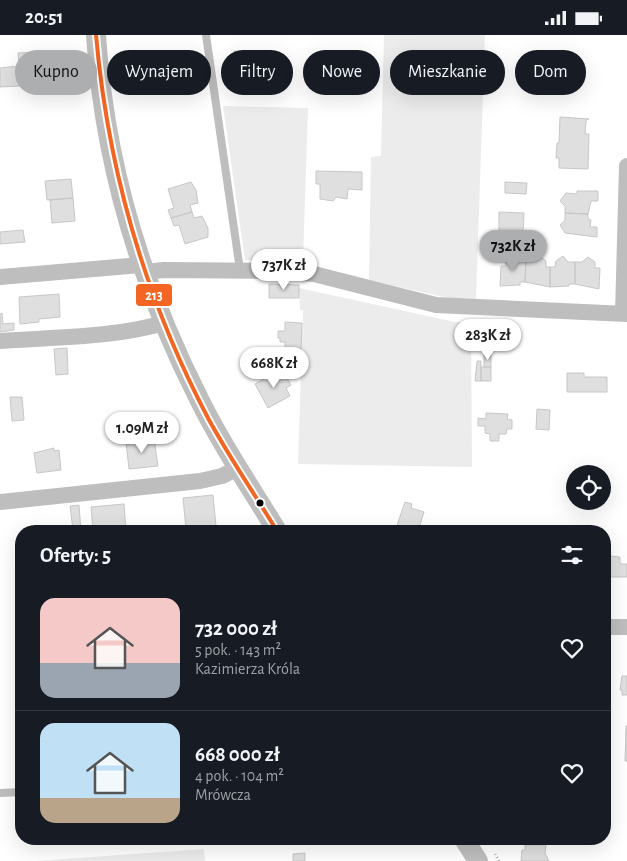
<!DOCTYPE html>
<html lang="pl">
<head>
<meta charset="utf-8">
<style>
	body { margin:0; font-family:"Alegreya Sans",sans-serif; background:#20242c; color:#f1f3f6; height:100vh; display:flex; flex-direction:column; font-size:19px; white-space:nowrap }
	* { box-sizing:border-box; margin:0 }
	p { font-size:16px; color:#9ea1a6 }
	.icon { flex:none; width:28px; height:28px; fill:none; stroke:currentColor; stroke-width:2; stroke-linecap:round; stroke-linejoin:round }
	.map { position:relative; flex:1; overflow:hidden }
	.panel { position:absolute; left:15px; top:490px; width:596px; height:320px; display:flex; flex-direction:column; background:#171b24; border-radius:20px; box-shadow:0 5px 20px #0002 }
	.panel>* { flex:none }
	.top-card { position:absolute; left:15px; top:15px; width:598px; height:45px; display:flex; gap:10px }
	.tools { position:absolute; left:566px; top:430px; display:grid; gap:10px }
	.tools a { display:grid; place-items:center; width:45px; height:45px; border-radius:50%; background:#171b24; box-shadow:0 5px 20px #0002; font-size:25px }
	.price { position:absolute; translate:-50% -42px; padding:0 11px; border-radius:18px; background:#fff; color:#222; font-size:16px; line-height:32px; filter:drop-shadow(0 1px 2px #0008) }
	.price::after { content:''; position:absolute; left:50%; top:30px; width:15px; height:11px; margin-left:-8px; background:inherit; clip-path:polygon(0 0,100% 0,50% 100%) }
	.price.on { background:#adaeaf; color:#111 }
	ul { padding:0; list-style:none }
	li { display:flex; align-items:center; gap:15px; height:125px; padding:0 25px }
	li+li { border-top:1px solid #363941 }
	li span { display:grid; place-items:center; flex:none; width:140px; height:100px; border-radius:15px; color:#555 }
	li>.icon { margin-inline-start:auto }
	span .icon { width:60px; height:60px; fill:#fffc; stroke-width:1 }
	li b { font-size:21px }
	h2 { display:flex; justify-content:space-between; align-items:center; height:60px; padding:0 25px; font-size:21px }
	.tag { padding:0 18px; border-radius:22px; background:#171b24; box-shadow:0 5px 20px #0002; font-size:18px; line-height:45px }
	.tag.on { background:#adaeaf; color:#111 }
	.status { display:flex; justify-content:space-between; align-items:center; height:35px; padding:0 25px; background:#171b24; direction:ltr }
	.status svg { height:14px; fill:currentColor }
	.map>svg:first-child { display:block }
</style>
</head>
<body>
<div class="status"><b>20:51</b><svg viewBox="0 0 49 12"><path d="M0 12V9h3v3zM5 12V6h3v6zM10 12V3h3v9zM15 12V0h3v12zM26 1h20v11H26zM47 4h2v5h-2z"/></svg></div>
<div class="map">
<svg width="627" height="826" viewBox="0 0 627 826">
	<rect width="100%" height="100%" fill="#fff"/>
	<path fill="#ececec" d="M384 0H485L476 264 448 263 369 245 371 122 381 121Z
		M223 71 308 73 303 226 245 225Z
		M299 253 455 287H471L472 432 298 429 303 276 300 275Z
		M204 814 205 826H35Z"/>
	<path fill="#dfdfdf" stroke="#c7c7c7" d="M234 16 269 17V45L260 44V47L237 44V35H239L240 32 233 31Z
		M39 17 41 41 20 43 18 18Z
		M19 31 20 51 0 52V33Z
		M560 82 589 84 586 85 585 99H589L588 134 559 133V123H556L557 108H559Z
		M316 136 362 137V155L348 154 347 164 336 162 333 166 320 164V149H316Z
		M71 144 73 163 47 165 45 146Z
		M191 147 196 155 198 168 190 170 192 177 171 183 168 175 174 173 168 154Z
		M505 147 527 148 526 159 505 158Z
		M577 156H598V166H591L588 179 565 178V171L560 166 566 158 577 159Z
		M73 163 75 186 52 188 50 165Z
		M192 177 194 183 202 181 208 193V202L185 209 179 190 174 191 171 183Z
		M499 177 524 178 523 197 499 196Z
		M565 178 588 179V184L591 185 590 192H597V202L565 198 560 190 565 185Z
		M23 195 25 207 0 209V197Z
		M514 220 519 225H526L525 247H520V250L500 251 501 231H506V225Z
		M538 220 546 226V232H550V252L525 247 526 225H533Z
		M563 221 568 227H575V249H569V251L550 252V232H555L556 226Z
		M588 222 595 227V233H600L599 254 575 249V227H582Z
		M269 249 299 250V263H269Z
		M59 259 60 282 39 284V287L20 289 19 262Z
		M2 278 3 289 14 288V295L0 297V279Z
		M285 287 302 288 301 317 285 316V307H280V303H278V296H285Z
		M67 313 68 339 56 340 54 314Z
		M484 320H491V332H484Z
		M477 326H481V346H475Z
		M481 332H491V346H481Z
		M276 337 278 341 284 338 291 350 286 353 290 361 268 373 255 349Z
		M567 338H584V342H607V357H567Z
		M10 362H22L24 385 12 386Z
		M537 374 550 375 549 395 536 394Z
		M486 378 508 379 507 384 512 385V394H507L506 399H499V406H490V399L485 398V391H478V383L486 384Z
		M154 404 158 431 129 434 126 407Z
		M54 413V416L59 415 61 435 37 438 34 418Z
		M213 460 216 491 186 494 183 463Z
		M405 467 412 469 411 473 424 477 418 496H395Z
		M124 469 126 496H110L109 494 93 496 91 472Z
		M79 470 81 496H62L73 495 70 471Z
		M609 521 620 522V529H627V542H608Z
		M622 641H627V660H622V655H620Z
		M626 691H627V726H625Z
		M190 804H213V806L190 808Z
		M525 810H546L545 818 549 826H521L522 815H525Z
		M305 818V826H293V819Z"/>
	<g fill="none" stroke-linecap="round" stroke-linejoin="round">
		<path stroke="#b9b9b9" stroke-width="3" stroke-dasharray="1 2.5" stroke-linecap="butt" d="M495 819 499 826"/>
		<path stroke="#bebebe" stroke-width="8" d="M206 0 240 235
			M0 758 21 757"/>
		<path stroke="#bebebe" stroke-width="16" d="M144 237 164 235 271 236 314 239 436 270 627 279
			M0 242 141 230
			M623 279 627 131
			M0 306C54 302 112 303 164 288
			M0 467 200 446 222 441 238 433
			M605 592H627"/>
		<path stroke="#bebebe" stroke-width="20" d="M96 0C104 127 142 252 200 366 222 411 251 453 277 496
			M464 804 478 826"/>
		<g stroke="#fff" stroke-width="8">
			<path id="bus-1" d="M96 0C108 135 145 263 208 383 229 422 254 458 277 496"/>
		</g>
		<use href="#bus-1" stroke="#f26522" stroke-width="4"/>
	</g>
	<circle fill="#000" stroke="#fff" stroke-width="2" cx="260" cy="468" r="4.5"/>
	<rect stroke="#fff" stroke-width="2" x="135" y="248" width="38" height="24" rx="5" fill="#f26522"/>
	<g font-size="14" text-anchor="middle" font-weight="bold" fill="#fff">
		<text x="154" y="265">213</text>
	</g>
</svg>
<div class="tools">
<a><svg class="icon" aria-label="locate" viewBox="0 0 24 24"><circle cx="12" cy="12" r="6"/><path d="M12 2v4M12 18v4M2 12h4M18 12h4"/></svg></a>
</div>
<b class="price on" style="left:513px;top:237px">732K zł</b>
<b class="price" style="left:284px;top:256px">737K zł</b>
<b class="price" style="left:488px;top:326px">283K zł</b>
<b class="price" style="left:274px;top:354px">668K zł</b>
<b class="price" style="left:142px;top:419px">1.09M zł</b>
<div class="top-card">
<a class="tag on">Kupno</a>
<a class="tag">Wynajem</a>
<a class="tag">Filtry</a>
<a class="tag">Nowe</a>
<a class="tag">Mieszkanie</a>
<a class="tag">Dom</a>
</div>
<section class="panel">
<h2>Oferty: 5<svg class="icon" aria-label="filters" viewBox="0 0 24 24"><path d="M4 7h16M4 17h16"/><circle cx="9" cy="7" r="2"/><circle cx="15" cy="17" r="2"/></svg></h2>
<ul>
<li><span style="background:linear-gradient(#f6c9c9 65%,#9aa5b1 0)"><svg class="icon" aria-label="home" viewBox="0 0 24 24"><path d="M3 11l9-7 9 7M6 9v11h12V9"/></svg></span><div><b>732 000 zł</b><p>5 pok. · 143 m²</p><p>Kazimierza Króla</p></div><svg class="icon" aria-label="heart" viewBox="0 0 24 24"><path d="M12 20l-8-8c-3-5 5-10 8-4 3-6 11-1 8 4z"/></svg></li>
<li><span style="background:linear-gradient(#bfe0f5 75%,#b9a48a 0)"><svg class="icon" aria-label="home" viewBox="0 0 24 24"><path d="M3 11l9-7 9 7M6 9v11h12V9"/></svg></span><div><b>668 000 zł</b><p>4 pok. · 104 m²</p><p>Mrówcza</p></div><svg class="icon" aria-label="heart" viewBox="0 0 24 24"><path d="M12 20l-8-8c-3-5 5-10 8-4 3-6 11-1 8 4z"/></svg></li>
</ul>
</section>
</div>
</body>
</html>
